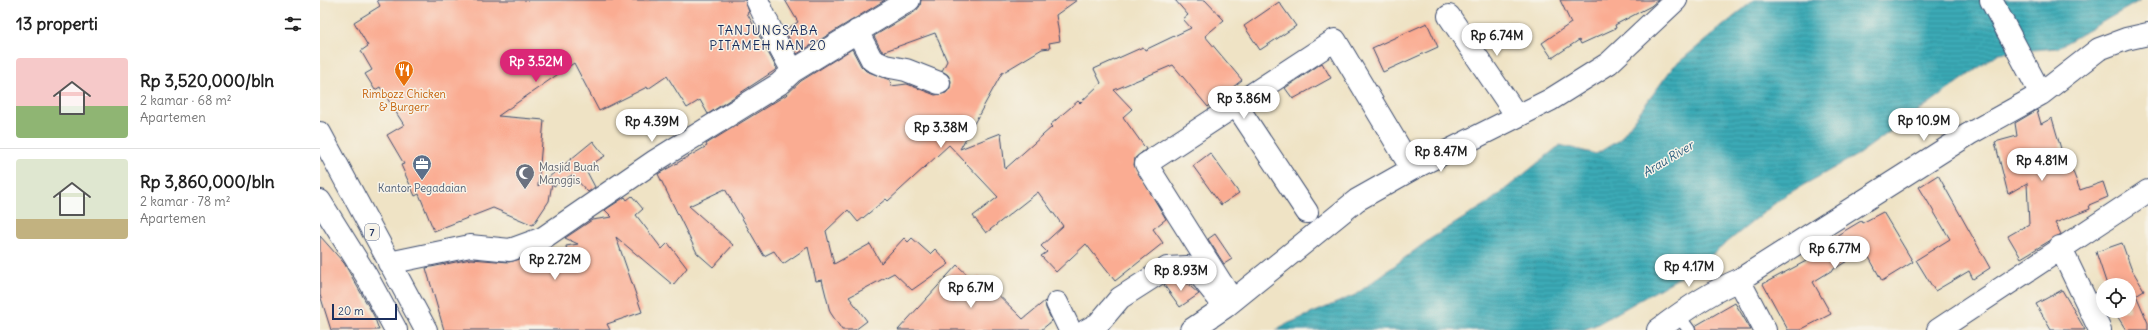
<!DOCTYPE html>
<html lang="id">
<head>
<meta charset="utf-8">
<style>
	body { margin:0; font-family:Delius,sans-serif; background:#f2f2f2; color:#222; height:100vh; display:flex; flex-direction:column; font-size:15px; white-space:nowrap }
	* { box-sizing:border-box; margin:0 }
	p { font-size:13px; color:#767676 }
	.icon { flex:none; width:22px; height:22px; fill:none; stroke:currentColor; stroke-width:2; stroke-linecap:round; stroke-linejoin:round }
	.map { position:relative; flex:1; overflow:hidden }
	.side { display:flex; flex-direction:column; background:#fff; width:320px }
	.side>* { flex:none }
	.controls { position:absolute; left:1776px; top:278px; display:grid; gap:8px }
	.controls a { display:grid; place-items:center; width:40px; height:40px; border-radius:50%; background:#fff; box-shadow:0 2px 10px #0003; font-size:20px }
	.scale { position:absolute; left:12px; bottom:10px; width:65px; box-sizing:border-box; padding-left:4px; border:2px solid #1b2f5e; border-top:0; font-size:11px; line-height:14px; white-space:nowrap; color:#1b2f5e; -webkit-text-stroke:3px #f7f3e8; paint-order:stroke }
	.price { position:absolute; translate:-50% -34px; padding:0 9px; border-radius:14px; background:#fff; color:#222; font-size:13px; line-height:26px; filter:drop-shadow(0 1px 2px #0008) }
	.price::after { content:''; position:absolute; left:50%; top:24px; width:12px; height:9px; margin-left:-6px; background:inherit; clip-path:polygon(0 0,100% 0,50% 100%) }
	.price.on { background:#db2777; color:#fff }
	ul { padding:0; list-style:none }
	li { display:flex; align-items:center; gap:12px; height:100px; padding:0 16px }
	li+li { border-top:1px solid #e0e0e0 }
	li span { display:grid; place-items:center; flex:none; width:112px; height:80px; border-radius:4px; color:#555 }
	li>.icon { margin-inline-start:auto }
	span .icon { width:48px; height:48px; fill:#fffc; stroke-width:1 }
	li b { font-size:17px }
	h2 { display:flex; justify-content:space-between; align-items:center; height:48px; padding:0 16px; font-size:17px }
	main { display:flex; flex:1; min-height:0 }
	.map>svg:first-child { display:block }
</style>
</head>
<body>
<main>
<section class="side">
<h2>13 properti<svg class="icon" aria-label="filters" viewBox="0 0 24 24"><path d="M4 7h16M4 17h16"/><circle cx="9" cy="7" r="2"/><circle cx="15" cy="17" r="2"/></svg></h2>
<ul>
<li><span style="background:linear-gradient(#f6c9c9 60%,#8fb573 0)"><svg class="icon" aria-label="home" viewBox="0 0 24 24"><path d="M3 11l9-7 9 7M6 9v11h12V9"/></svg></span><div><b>Rp 3,520,000/bln</b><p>2 kamar · 68 m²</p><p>Apartemen</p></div></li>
<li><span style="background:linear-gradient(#dfe7d0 75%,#c2b280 0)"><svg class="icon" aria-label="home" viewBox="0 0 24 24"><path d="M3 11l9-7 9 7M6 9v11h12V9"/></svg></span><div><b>Rp 3,860,000/bln</b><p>2 kamar · 78 m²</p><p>Apartemen</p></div></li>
</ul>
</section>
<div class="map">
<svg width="1828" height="330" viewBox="0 0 1828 330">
	<defs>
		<pattern id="water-rules" width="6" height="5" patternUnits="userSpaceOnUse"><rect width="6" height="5" fill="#3aaab6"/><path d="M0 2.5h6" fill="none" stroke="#308b97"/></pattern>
	</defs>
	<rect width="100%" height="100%" fill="#f7f3e8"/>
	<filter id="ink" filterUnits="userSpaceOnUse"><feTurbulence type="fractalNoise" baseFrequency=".025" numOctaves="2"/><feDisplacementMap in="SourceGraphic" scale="8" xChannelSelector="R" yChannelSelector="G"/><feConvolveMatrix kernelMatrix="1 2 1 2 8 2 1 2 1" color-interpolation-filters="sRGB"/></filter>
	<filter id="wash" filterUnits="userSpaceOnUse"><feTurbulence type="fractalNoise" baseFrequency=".012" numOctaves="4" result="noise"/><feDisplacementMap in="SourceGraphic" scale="16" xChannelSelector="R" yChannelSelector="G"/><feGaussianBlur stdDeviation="0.9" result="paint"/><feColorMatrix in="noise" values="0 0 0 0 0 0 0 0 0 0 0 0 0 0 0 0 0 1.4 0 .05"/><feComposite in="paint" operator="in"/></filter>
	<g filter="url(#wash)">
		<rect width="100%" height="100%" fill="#efe3c5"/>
		<path fill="url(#water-rules)" stroke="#2a6c8a" d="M1434 0H1821L1737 48 1679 53 1539 154 1464 196 1376 268 1276 325 1263 330H956L969 323 1035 295 1110 239 1168 203 1240 145 1276 154 1299 140 1353 67Z"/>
		<g id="blocks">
			<path fill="#faac92" d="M57 0H425L429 12 427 13 457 69 388 114 380 100 367 108 347 76 328 89 327 87 279 111 254 63 178 116 224 120 218 186 273 141 285 156 265 168 275 187 268 192 252 175 234 186 232 183 229 201 213 225 173 208 114 231 99 194 95 196 81 165 84 164 67 135 84 125 60 87 55 90 45 74 52 70 41 51 48 46 34 22 60 6Z
				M465 0H565L477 54 465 30 478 22Z
				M601 0H757L736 15 740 41 729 43 730 48 722 49 682 73 640 149 681 133 685 169 732 127 730 125 758 101 760 103 781 83 774 69 823 47 825 50 871 28 863 19 868 15 855 0H885L904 20 885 36 922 80 888 107 853 65 794 90 812 109 803 117 826 149 815 158 814 165 846 219 833 229 843 243 795 281 766 244 736 272 721 256 727 252 721 246 743 226 718 192 666 233 653 216 678 197 629 145 568 201 566 199 538 222 528 210 506 231 514 264 550 244 561 263 584 238 588 242 592 238 610 254 615 249 629 264 592 290 574 273 529 297 547 321 535 330H522L510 312 502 280 496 281 488 247 463 264 454 251 444 256 405 189 369 206 413 245 393 267 377 253 338 174 387 146 386 144 466 95 481 81 532 49 541 66 546 71 570 80 571 86 587 84 615 95 626 93 630 88 631 81 628 75 622 71 627 61 615 33 565 51 566 53 561 50 554 36 596 11 600 6Z
				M1240 0H1338L1331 6 1295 25 1296 28 1261 44 1259 40 1232 58 1222 43 1251 23Z
				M959 2 976 26 940 50 924 26Z
				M1107 23 1118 47 1063 72 1052 48Z
				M1002 63 1011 78 973 99 965 88Z
				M1717 110 1721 124 1732 118 1746 166 1750 164 1760 190 1783 182 1788 197 1769 205 1770 209 1735 223 1741 234 1701 258 1688 236 1709 224 1707 183 1688 194 1675 142 1697 136 1695 123Z
				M890 153 919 193 901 205 873 166Z
				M1618 175 1670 268 1653 279 1649 271 1615 291 1596 260 1630 239 1599 187Z
				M312 196 323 209 316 215 342 249 348 243 367 268 353 285 296 237 322 312 287 324 290 330H124L106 268 151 259 189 262 208 257 247 252 246 246 258 244 245 238 272 220 292 217 285 210 305 197 307 200Z
				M1563 212 1593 262 1562 281 1545 250 1493 282 1511 314 1480 330H1468L1443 284 1503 252 1499 246 1541 221 1542 223Z
				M895 234 912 259 904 264 888 239Z
				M0 236 24 263 54 316 59 330H11L0 295Z
				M1802 243 1811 268 1824 290 1816 295 1828 323V330H1806L1794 311H1809V285H1787L1776 252Z
				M637 265 654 281 659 276 703 319 725 301 726 308 732 321 721 330H578Z
				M851 280H863L879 294 860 307 844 285Z
				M1742 290 1756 314 1765 330H1731L1716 304Z
				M1415 303 1431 330H1376L1375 326Z"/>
		</g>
	</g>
	<g filter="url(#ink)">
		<use href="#blocks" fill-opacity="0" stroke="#3b4a6d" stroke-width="1"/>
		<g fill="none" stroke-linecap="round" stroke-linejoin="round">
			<g stroke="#3b4a6d" stroke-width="14">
				<path id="service" d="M1358 315 1369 330"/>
			</g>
			<g stroke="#3b4a6d" stroke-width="24">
				<path id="minor" d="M437 0 457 43 473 71
					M1671 0 1721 94
					M1129 16 1197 116
					M537 31 552 60 565 66 586 70 619 83
					M916 105 987 212
					M1740 247 1780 330
					M69 263 150 246 190 250 223 238 335 161 459 84 473 71 589 0
					M1419 280 1445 330
					M912 300 826 164 1015 40 1092 169
					M737 303 750 330
					M767 330 778 324 800 298 847 268 867 267 882 278 898 298
					M871 330 905 307 1037 200 1092 169 1230 100 1289 63 1356 0
					M1338 330C1363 311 1390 292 1419 280L1649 134 1721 94 1779 49 1806 39 1828 34
					M1618 330 1828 191"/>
			</g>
			<g stroke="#3b4a6d" stroke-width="24">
				<path id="trunk" d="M0 133 106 330
					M0 201 46 275 76 330"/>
			</g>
			<use href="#service" stroke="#fff" stroke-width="12"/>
			<use href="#minor" stroke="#fff" stroke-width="22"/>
			<use href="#trunk" stroke="#fff" stroke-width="22"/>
		</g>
	</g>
	<defs>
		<g id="restaurant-pin" transform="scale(1)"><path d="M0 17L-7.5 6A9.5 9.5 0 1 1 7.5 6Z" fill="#e8710a" stroke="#f7f3e8"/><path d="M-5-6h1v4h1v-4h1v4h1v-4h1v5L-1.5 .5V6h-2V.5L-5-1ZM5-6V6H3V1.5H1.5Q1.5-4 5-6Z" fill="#fff"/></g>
		<g id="office-pin" transform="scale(1)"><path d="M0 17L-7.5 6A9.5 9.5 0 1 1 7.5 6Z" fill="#5c6f8a" stroke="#f7f3e8"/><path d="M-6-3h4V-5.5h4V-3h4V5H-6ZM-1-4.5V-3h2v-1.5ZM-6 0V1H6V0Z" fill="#fff"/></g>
		<g id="mosque-pin" transform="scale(1)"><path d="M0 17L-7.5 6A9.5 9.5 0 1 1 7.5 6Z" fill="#6b7280" stroke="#f7f3e8"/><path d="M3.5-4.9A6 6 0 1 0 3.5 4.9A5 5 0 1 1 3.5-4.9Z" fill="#fff"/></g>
	</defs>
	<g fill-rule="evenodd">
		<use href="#restaurant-pin" x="84" y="70"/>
		<use href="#office-pin" x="102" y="164"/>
		<use href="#mosque-pin" x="205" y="173"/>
	</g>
	<g text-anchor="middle" stroke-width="3" stroke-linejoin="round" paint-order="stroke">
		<rect fill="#f7f3e8" stroke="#5d6a87" stroke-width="1" x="45" y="224" width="14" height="16" rx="3"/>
		<g font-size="10" font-weight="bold" fill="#1b2f5e">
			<text x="52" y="236">7</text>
		</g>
		<g font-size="11" fill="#c56008" stroke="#f7f3e8">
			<text x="84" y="98">Rimbozz Chicken<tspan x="84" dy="13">&amp; Burgerr</tspan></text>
		</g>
		<g font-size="11" fill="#5b616d" stroke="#f7f3e8" text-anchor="start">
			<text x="219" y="171">Masjid Buah<tspan x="219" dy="13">Manggis</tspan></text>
		</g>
		<g font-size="11" fill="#4e5e75" stroke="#f7f3e8">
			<text x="102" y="192">Kantor Pegadaian</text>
		</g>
		<g font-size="12" font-style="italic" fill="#265a7d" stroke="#f7f3e8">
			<text transform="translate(1348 159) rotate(-31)" y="4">Arau River</text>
		</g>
		<g font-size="13" letter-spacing="1" fill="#1b2f5e" stroke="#f7f3e8">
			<text x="448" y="35">TANJUNGSABA<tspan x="448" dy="15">PITAMEH NAN 20</tspan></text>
		</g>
	</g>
</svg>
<div class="controls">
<a><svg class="icon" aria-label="locate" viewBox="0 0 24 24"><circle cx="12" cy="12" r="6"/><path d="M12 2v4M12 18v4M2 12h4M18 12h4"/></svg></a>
</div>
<div class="scale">20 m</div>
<b class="price" style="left:1177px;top:57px">Rp 6.74M</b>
<b class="price on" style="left:216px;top:83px">Rp 3.52M</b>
<b class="price" style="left:924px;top:120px">Rp 3.86M</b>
<b class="price" style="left:1604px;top:142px">Rp 10.9M</b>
<b class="price" style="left:332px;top:143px">Rp 4.39M</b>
<b class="price" style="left:621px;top:149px">Rp 3.38M</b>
<b class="price" style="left:1121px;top:173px">Rp 8.47M</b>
<b class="price" style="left:1722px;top:182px">Rp 4.81M</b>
<b class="price" style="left:1515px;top:270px">Rp 6.77M</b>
<b class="price" style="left:235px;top:281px">Rp 2.72M</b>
<b class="price" style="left:1369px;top:288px">Rp 4.17M</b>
<b class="price" style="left:861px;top:292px">Rp 8.93M</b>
<b class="price" style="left:651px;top:309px">Rp 6.7M</b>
</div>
</main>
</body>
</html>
